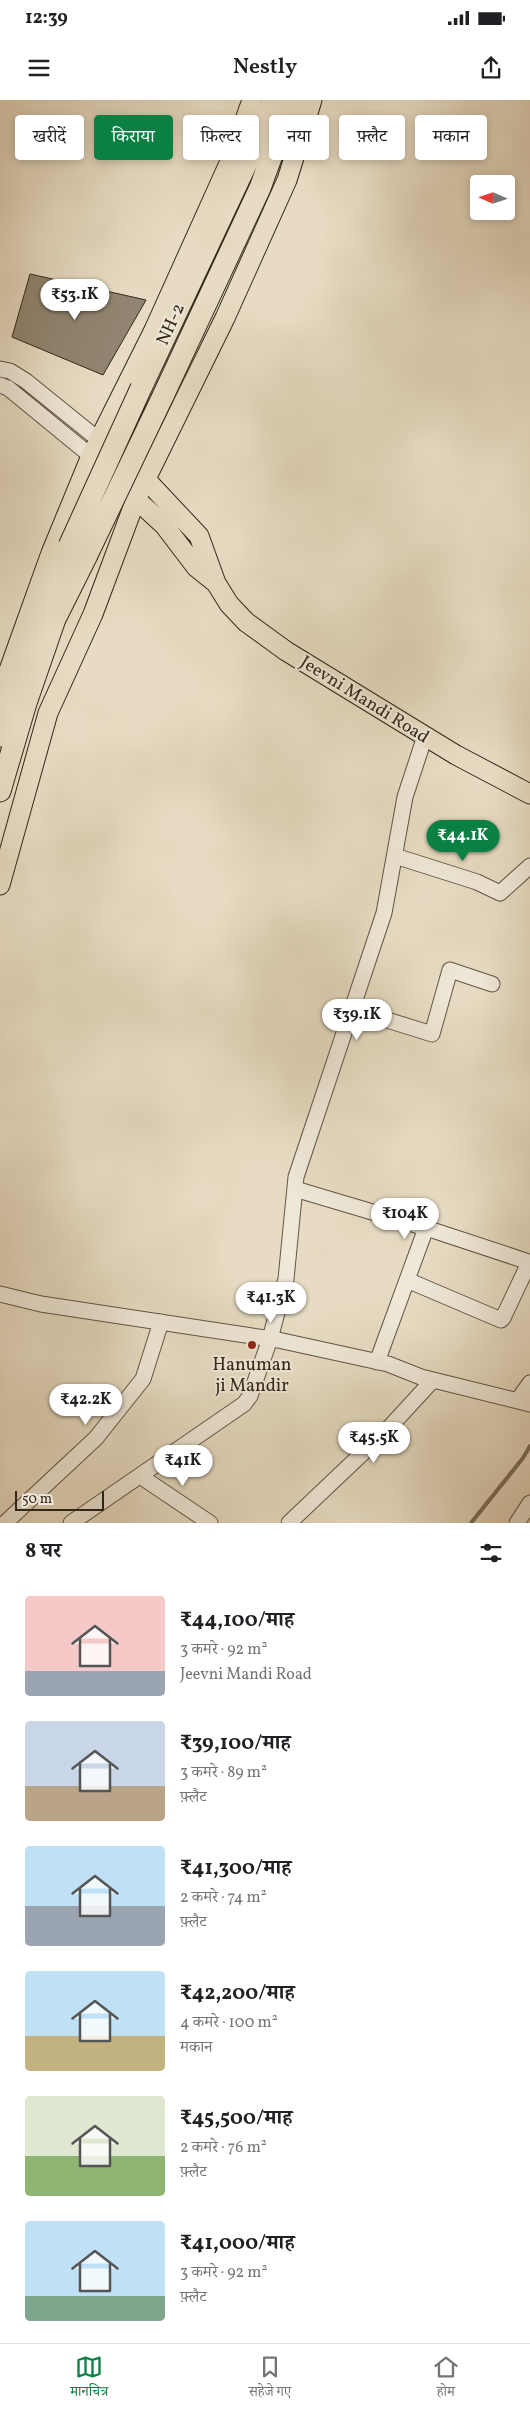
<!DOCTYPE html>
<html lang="hi">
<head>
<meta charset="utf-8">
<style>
	body { margin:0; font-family:Vollkorn,"Noto Serif Devanagari",serif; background:#f6f6f6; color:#202124; height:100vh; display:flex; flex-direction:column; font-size:19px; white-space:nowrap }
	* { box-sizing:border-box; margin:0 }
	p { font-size:16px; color:#757577 }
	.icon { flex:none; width:28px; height:28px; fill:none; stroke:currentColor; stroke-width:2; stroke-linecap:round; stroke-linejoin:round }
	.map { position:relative; height:1423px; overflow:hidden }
	.drawer { display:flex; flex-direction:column; background:#fff; flex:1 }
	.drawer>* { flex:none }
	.banner { position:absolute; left:15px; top:15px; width:500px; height:45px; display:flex; gap:10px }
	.needle { width:32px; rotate:273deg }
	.controls { position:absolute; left:470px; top:75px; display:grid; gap:10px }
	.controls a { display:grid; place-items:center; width:45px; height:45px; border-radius:5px; background:#fff; box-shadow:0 2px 8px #0003; font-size:25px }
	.scale { position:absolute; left:15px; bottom:12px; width:89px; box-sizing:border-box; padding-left:5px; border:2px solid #332718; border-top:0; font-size:14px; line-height:18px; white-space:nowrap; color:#332718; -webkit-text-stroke:4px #efe8d8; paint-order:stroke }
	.price { position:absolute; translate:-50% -42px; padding:0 11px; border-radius:18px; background:#fff; color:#222; font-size:16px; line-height:32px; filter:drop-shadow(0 1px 2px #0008) }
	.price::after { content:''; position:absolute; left:50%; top:30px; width:15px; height:11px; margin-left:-8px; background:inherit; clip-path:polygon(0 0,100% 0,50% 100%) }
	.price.current { background:#0b8043; color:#fff }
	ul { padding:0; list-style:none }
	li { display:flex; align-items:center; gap:15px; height:125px; padding:0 25px }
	li span { display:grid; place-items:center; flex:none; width:140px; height:100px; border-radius:5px; color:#555 }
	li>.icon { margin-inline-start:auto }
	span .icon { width:60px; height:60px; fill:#fffc; stroke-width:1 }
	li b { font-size:21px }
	h2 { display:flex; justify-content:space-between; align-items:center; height:60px; padding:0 25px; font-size:21px }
	.chip { padding:0 18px; border-radius:5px; background:#fff; box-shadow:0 2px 8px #0003; font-size:18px; line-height:45px }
	.chip.current { background:#0b8043; color:#fff }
	.status { display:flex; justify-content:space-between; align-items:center; height:35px; padding:0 25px; background:#fff; direction:ltr }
	.status svg { height:14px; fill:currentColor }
	header { display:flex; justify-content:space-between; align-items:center; height:65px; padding:0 25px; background:#fff; font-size:22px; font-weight:600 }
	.tabs { display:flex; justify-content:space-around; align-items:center; height:70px; border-top:1px solid #e0e0e0; background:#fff; font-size:14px; color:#757577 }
	.tabs a { display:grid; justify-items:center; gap:2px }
	.tabs .current { color:#0b8043 }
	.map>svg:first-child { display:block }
</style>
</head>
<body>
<div class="status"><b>12:39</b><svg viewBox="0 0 49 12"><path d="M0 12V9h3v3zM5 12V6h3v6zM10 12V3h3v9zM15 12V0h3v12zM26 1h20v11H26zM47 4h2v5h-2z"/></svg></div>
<header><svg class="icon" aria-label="menu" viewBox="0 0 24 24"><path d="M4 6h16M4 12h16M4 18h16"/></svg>Nestly<svg class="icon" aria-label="share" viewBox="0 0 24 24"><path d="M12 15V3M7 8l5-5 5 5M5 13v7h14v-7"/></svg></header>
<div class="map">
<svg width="530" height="1423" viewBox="0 0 530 1423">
	<rect width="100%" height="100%" fill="#e7dcc3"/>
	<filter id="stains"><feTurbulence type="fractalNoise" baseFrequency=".004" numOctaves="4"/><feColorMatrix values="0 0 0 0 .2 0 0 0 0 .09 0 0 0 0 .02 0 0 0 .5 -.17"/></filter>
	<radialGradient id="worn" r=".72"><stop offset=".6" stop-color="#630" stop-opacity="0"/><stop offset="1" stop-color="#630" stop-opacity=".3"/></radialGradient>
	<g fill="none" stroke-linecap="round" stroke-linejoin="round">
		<path stroke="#7a6e5c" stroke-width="4" d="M471 1423 523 1358 530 1346"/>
	</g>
	<path fill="#918571" stroke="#332718" d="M30 174 146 200 103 275 12 237Z"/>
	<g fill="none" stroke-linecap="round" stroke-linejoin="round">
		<g stroke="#605443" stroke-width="17">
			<path id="minor" d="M0 269 10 271 26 281 99 340
				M0 285 8 288 91 356
				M395 756 477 782 500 793 530 766
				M352 909 432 934 450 870 492 884
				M295 1089 426 1128 377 1262
				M407 1180 501 1220 503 1218 527 1167 526 1161 426 1128
				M0 1194 41 1204 278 1240 388 1264 421 1277 530 1304
				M518 1300 530 1283
				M140 1376 210 1423
				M5 1423 96 1338 139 1284 143 1279 161 1222
				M71 1423 244 1304 250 1296 270 1239 286 1179 296 1077 384 813 405 697 425 636
				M289 1423 387 1330 433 1280
				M517 1423 530 1403"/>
		</g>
		<g stroke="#332718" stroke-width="21">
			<path id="major" d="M101 342 151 385 199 436 216 483 229 504 246 522 286 551 456 655 530 694
				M127 391 164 425 196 467 216 483
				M0 595 51 453 91 356 154 230 231 59 252 0
				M0 785 48 613 93 514 136 399 225 218 287 80 312 0"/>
		</g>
		<g stroke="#332718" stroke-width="23">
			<path id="highway" d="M141 288 258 39 273 0
				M163 296 260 88 292 0
				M0 636 53 481 69 446
				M0 691 26 603 55 519 87 455"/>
		</g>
		<use href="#minor" stroke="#efe8d8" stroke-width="15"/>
		<use href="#major" stroke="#e7dcc3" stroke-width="19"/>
		<use href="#highway" stroke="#e7dcc3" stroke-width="21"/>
		<g stroke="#332718" stroke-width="23" stroke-linecap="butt">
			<path id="highway-bridge" d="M69 446 141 288
				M87 455 163 296"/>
		</g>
		<use href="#highway-bridge" stroke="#e7dcc3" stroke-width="21"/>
	</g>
	<circle fill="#8f2418" stroke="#efe8d8" stroke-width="2" cx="252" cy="1245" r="5"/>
	<g text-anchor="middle" stroke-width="4" stroke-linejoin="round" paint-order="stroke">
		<g font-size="18" fill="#332718" stroke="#efe8d8">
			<text transform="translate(170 224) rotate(-66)" y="6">NH-2</text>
			<text transform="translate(365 599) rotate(32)" y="6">Jeevni Mandi Road</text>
		</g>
		<g font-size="18" fill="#332718" stroke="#efe8d8">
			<text x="252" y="1270">Hanuman<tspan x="252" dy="21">ji Mandir</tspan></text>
		</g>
	</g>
	<rect width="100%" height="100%" filter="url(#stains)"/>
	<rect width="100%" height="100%" fill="url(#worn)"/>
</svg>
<div class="controls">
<a><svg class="needle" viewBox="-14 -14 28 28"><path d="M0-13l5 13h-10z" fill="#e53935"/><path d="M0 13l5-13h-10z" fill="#757577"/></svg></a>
</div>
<div class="scale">50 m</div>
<b class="price" style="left:75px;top:221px">₹53.1K</b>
<b class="price current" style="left:463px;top:762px">₹44.1K</b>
<b class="price" style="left:357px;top:941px">₹39.1K</b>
<b class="price" style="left:405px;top:1140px">₹104K</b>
<b class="price" style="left:271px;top:1224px">₹41.3K</b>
<b class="price" style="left:86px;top:1326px">₹42.2K</b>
<b class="price" style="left:374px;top:1364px">₹45.5K</b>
<b class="price" style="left:183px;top:1387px">₹41K</b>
<div class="banner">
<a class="chip">खरीदें</a>
<a class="chip current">किराया</a>
<a class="chip">फ़िल्टर</a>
<a class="chip">नया</a>
<a class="chip">फ़्लैट</a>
<a class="chip">मकान</a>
</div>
</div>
<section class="drawer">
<h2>8 घर<svg class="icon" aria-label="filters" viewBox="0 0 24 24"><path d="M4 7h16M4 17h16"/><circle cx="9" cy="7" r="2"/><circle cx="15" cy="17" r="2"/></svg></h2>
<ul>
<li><span style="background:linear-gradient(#f6c9c9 75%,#9aa5b1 0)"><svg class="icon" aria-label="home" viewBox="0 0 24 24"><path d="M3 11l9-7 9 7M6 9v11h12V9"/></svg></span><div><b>₹44,100/माह</b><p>3 कमरे · 92 m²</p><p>Jeevni Mandi Road</p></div></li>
<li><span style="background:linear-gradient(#c9d6e8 65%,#b9a48a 0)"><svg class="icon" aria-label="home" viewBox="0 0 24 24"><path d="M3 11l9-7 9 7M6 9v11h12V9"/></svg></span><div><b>₹39,100/माह</b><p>3 कमरे · 89 m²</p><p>फ़्लैट</p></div></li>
<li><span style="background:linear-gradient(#bfe0f5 60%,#9aa5b1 0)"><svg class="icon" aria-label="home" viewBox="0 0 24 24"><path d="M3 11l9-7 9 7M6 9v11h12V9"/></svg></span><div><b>₹41,300/माह</b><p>2 कमरे · 74 m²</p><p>फ़्लैट</p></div></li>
<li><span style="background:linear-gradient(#bfe0f5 65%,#c2b280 0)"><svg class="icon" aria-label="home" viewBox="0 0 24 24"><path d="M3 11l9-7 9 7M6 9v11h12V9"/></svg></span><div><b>₹42,200/माह</b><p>4 कमरे · 100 m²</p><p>मकान</p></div></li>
<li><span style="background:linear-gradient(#dfe7d0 60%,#8fb573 0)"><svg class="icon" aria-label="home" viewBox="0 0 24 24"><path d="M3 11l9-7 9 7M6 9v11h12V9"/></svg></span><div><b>₹45,500/माह</b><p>2 कमरे · 76 m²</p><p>फ़्लैट</p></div></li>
<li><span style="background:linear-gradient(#bfe0f5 75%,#7fa58c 0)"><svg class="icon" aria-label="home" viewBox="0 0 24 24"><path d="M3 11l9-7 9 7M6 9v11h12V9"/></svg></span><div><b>₹41,000/माह</b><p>3 कमरे · 92 m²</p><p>फ़्लैट</p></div></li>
</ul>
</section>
<nav class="tabs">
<a class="current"><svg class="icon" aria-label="map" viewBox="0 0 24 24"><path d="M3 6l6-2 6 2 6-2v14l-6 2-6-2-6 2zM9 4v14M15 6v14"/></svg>मानचित्र</a>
<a><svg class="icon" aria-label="saved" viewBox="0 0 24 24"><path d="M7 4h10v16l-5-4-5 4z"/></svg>सहेजे गए</a>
<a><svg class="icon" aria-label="home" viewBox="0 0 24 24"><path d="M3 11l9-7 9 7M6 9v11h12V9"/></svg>होम</a>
</nav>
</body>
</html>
